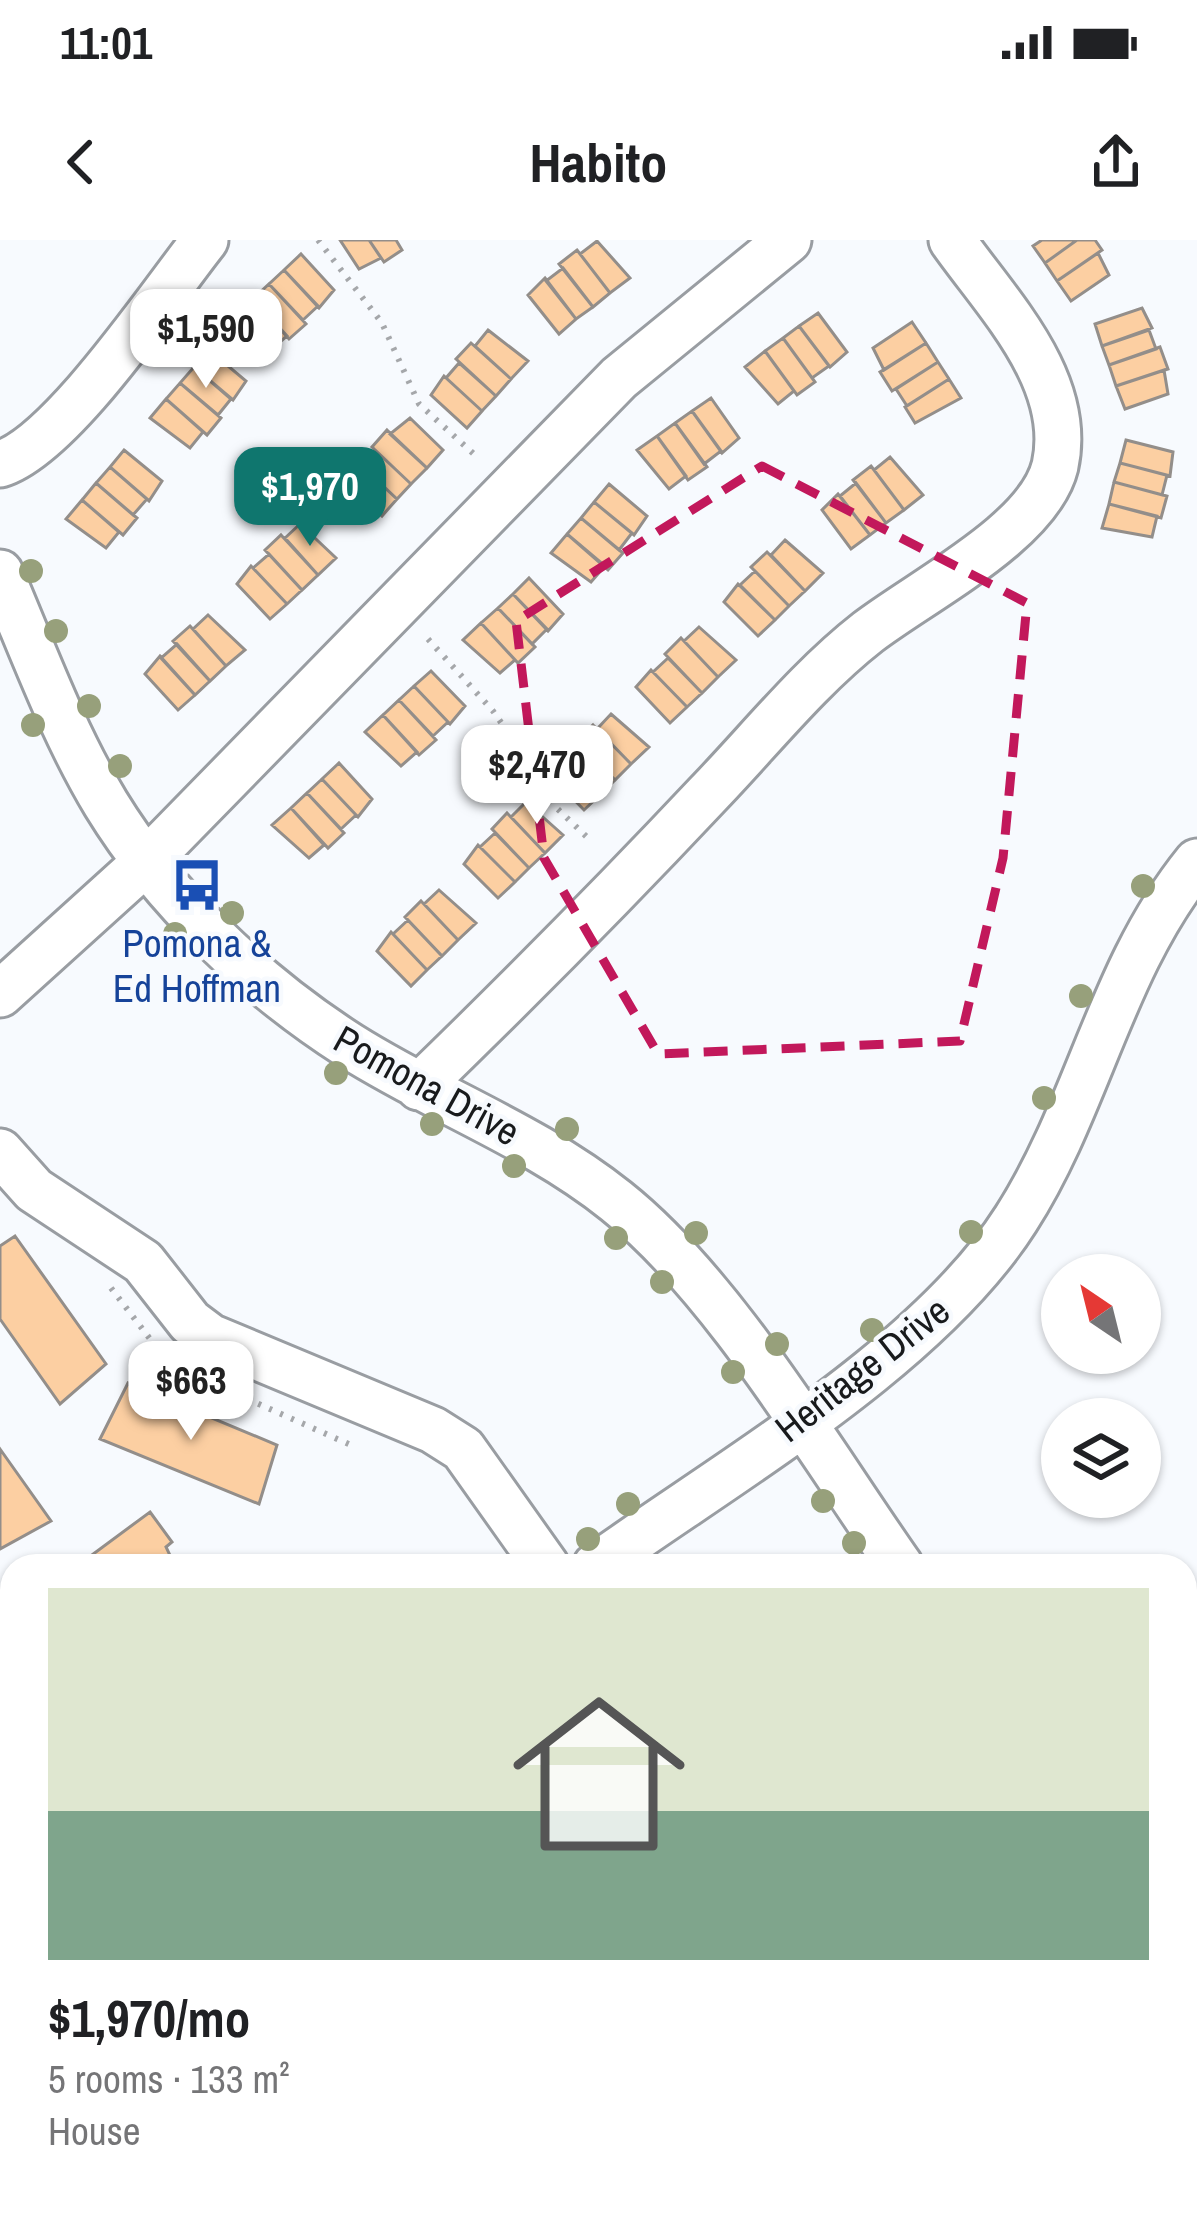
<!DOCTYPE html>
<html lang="en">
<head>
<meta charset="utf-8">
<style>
	body { margin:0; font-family:"Archivo Narrow",sans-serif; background:#f6f6f6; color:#202124; height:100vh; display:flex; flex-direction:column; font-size:45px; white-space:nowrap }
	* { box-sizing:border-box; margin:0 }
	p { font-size:39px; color:#757577 }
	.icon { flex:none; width:66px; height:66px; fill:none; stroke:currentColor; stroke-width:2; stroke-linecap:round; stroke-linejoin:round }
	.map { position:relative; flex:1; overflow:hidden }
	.sheet { position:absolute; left:0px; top:1314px; width:1197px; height:660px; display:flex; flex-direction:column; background:#fff; border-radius:36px 36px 0 0; box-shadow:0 3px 9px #0004 }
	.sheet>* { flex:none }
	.needle { width:78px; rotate:325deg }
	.tools { position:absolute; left:1041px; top:1014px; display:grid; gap:24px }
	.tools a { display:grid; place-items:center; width:120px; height:120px; border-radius:50%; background:#fff; box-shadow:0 3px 9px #0004; font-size:60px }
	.price { position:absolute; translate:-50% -102px; padding:0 27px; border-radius:24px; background:#fff; color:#222; font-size:39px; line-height:78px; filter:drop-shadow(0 3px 6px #0008) }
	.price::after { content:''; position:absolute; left:50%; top:72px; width:36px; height:27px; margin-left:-18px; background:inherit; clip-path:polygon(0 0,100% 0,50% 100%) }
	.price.selected { background:#0f766e; color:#fff }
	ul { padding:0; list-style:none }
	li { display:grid; align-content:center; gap:24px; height:636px; padding:0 48px }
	li span { display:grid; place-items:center; height:372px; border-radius:0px; color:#555 }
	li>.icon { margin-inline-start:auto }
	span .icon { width:216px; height:216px; fill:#fffc; stroke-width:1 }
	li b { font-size:51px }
	.status { display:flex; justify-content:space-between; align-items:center; height:84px; padding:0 60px; background:#fff; direction:ltr }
	.status svg { height:33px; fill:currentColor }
	header { display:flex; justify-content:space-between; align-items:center; height:156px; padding:0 48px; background:#fff; font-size:54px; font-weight:700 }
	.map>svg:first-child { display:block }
</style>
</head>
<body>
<div class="status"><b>11:01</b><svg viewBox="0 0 49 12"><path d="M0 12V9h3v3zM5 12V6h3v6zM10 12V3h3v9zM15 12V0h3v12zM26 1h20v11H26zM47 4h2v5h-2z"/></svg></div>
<header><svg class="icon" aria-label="back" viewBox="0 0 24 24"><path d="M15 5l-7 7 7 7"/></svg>Habito<svg class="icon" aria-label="share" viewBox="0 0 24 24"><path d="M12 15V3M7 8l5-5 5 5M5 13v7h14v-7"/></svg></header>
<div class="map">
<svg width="1197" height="1974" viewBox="0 0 1197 1974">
	<rect width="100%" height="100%" fill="#f7fafe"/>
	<path fill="#cde491" d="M0 1628 12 1645V1770L0 1753Z"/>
	<path fill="#fccfa2" stroke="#938e8a" stroke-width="3" d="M340 0H369L381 18 359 29Z
		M369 0H396L402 10 384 22Z
		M1042 0H1077L1045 23 1033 6Z
		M1077 0H1095L1102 10 1057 41 1045 23Z
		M597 1 630 38 610 53 580 14Z
		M577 10 610 53 593 67 559 24Z
		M1098 13 1109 35 1071 61 1057 41Z
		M301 14 334 50 319 68 284 30Z
		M563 28 593 67 576 79 546 41Z
		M284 30 318 66 303 80 269 44Z
		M545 38 576 79 559 94 528 55Z
		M269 44 306 84 289 99 253 59Z
		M253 59 287 96 271 110 235 76Z
		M1142 68 1152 88 1102 106 1095 84Z
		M818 73 847 112 830 127 799 86Z
		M912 82 926 103 884 130 873 108Z
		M799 86 829 126 812 138 783 98Z
		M488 90 528 121 511 139 475 106Z
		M1149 90 1156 109 1109 125 1102 106Z
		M783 98 815 142 797 155 765 111Z
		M471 103 511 139 496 156 456 119Z
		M926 103 938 122 892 151 880 132Z
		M1160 107 1168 129 1116 146 1109 125Z
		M209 110 246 141 233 160 194 127Z
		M765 111 794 151 778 164 745 127Z
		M938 122 949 139 907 166 896 149Z
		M459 123 496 156 482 171 446 138Z
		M194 127 231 159 218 175 180 143Z
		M1164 130 1168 154 1125 169 1116 146Z
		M444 136 482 171 467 188 431 155Z
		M949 139 961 158 915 183 905 167Z
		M180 143 221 178 207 195 166 159Z
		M711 158 739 198 722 213 692 171Z
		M166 159 203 192 190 208 150 178Z
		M692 171 721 211 704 224 675 183Z
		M410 178 443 210 427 228 390 194Z
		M675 183 707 227 688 240 657 196Z
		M387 190 427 228 411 244 372 207Z
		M657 196 686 236 669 249 637 210Z
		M1126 200 1173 212 1170 236 1120 223Z
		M124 210 162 241 149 261 110 227Z
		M375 210 411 244 397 259 361 225Z
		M890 217 923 255 904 270 874 230Z
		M1120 223 1167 235 1162 255 1114 242Z
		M359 224 397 259 382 276 346 242Z
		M871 226 904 270 886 283 853 240Z
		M110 227 147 259 133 275 96 243Z
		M1114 242 1167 256 1161 278 1109 264Z
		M96 243 137 278 123 295 82 260Z
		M856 243 886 283 870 295 840 256Z
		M609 244 647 276 634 295 594 262Z
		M838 254 870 295 851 309 822 270Z
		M82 260 119 292 106 308 66 279Z
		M594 262 632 293 619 310 581 278Z
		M1109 264 1157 276 1152 297 1102 288Z
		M581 278 623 313 608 330 567 294Z
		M300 284 336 318 318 335 285 298Z
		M567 294 605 326 591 342 551 313Z
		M281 295 318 335 302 350 265 310Z
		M785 300 823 333 805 351 771 315Z
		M767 312 805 351 789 366 751 327Z
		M269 314 302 350 287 364 253 328Z
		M251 326 287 364 270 379 237 344Z
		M755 331 789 366 775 380 740 345Z
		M529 338 563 374 548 391 513 354Z
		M738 344 775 380 758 396 724 362Z
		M513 354 547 389 532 404 498 368Z
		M498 368 535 407 518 423 481 383Z
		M208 375 245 410 226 426 193 389Z
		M481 383 515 420 500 433 463 400Z
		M190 386 226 426 210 441 173 401Z
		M699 387 736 420 718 437 684 401Z
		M681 398 718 437 702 453 665 414Z
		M177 404 210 441 195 455 161 418Z
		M160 416 195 455 178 470 145 434Z
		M668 418 702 453 687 467 653 432Z
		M651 430 687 467 670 483 636 447Z
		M431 431 465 466 450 484 414 446Z
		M414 446 448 482 433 496 399 460Z
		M399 460 436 500 419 515 383 475Z
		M611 474 649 507 631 524 597 489Z
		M383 475 417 512 401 526 365 492Z
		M593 485 631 524 615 540 577 501Z
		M581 505 615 540 601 554 566 519Z
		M564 517 601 554 584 570 550 535Z
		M339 523 372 559 358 577 322 539Z
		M322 539 356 575 341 589 307 553Z
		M307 553 344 593 328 608 291 568Z
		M526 562 563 595 545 613 511 577Z
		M291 568 324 605 309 618 272 585Z
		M507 573 545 613 529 628 492 589Z
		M495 593 529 628 515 642 480 607Z
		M478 605 515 642 498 658 464 624Z
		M439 650 476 683 458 700 424 664Z
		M421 661 458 700 442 716 405 677Z
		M408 680 442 716 427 730 393 694Z
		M391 692 427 730 411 746 377 711Z
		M15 996 106 1124 60 1164 0 1079V1006Z
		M128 1143 277 1205 259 1264 100 1199Z
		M0 1209 51 1281 0 1309Z
		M150 1272 172 1302 166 1307 175 1326H77Z"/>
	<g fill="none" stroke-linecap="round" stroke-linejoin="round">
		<g stroke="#999da2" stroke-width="51">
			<path id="minor" d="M0 224C61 206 162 54 205 0
				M0 333C33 410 62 491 106 564 164 659 256 746 350 806 437 861 535 896 616 961 723 1046 820 1212 900 1326
				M0 754 147 621 619 138 788 0
				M419 847C518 751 614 654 708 554 760 500 809 438 868 392 923 350 1039 292 1055 226 1074 140 997 64 952 0
				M0 912 34 950 143 1022 190 1082 210 1097 433 1190 463 1209 546 1326
				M596 1326C729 1231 929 1116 1016 979 1089 865 1110 729 1197 622
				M1185 1403 1197 1395
				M0 1419 12 1436
				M1185 1723 1197 1739
				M1185 1941 1197 1927
				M649 1962 658 1974
				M0 1969 12 1961"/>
		</g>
		<g stroke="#a78575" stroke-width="63">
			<path id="major" d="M0 1571 12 1588
				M279 1962 288 1974"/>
		</g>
		<path stroke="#a5a7aa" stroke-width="6" stroke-dasharray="3 9" stroke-linecap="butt" d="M318 0 382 83 419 164 476 216
			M428 399 493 471 524 515 540 552 591 601
			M111 1048 157 1108 187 1132 353 1206"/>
		<use href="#minor" stroke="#fff" stroke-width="45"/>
		<use href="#major" stroke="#f8d9c9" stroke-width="57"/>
	</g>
	<g fill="#97a07b">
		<circle cx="31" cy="331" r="12"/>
		<circle cx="56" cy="391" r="12"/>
		<circle cx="89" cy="466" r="12"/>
		<circle cx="33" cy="485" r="12"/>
		<circle cx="120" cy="526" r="12"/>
		<circle cx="1143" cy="646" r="12"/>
		<circle cx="232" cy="673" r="12"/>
		<circle cx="175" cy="694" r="12"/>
		<circle cx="1081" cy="756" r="12"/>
		<circle cx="336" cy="833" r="12"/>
		<circle cx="1044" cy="858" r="12"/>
		<circle cx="432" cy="884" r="12"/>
		<circle cx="567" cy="889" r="12"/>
		<circle cx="514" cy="926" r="12"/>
		<circle cx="971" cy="992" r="12"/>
		<circle cx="696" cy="993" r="12"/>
		<circle cx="616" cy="998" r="12"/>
		<circle cx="662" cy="1042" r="12"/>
		<circle cx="872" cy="1090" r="12"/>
		<circle cx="777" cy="1104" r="12"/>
		<circle cx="733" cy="1132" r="12"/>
		<circle cx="823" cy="1261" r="12"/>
		<circle cx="628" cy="1264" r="12"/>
		<circle cx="588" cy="1299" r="12"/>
		<circle cx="854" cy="1303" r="12"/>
	</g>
	<path fill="none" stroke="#c2185b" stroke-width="9" stroke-dasharray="24 15" stroke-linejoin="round" d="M762 226 1027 363 1003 618 960 801 658 814 544 618 516 381Z"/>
	<defs>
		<g id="bus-bare" transform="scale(4.14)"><path d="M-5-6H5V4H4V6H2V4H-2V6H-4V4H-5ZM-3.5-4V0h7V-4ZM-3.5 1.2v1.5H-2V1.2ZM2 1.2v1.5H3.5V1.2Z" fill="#1a4fb4" stroke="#f7fafe" stroke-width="2.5" paint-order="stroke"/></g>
	</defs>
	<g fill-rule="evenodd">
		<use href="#bus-bare" x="197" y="645"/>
	</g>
	<g text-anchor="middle" stroke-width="9" stroke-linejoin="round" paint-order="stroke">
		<g font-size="39" fill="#164399" stroke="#f7fafe">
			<text x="197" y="717">Pomona &amp;<tspan x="197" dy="45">Ed Hoffman</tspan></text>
		</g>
		<g font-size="39" fill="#181a1c" stroke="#f7fafe">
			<text transform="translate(427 845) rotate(29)" y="14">Pomona Drive</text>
			<text transform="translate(862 1129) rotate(-38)" y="14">Heritage Drive</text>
		</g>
	</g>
</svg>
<div class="tools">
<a><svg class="needle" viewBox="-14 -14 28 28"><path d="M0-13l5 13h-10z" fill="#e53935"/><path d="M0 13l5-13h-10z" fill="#757577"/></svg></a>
<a><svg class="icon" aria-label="layers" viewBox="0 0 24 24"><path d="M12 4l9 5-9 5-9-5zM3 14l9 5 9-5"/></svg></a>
</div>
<b class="price" style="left:206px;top:151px">$1,590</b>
<b class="price selected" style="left:310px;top:309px">$1,970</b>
<b class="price" style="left:537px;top:587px">$2,470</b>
<b class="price" style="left:191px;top:1203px">$663</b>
<section class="sheet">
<ul>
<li><span style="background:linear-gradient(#dfe7d0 60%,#7fa58c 0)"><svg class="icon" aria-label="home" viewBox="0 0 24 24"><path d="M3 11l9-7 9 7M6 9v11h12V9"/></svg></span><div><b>$1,970/mo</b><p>5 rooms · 133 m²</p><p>House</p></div></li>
</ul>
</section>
</div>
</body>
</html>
